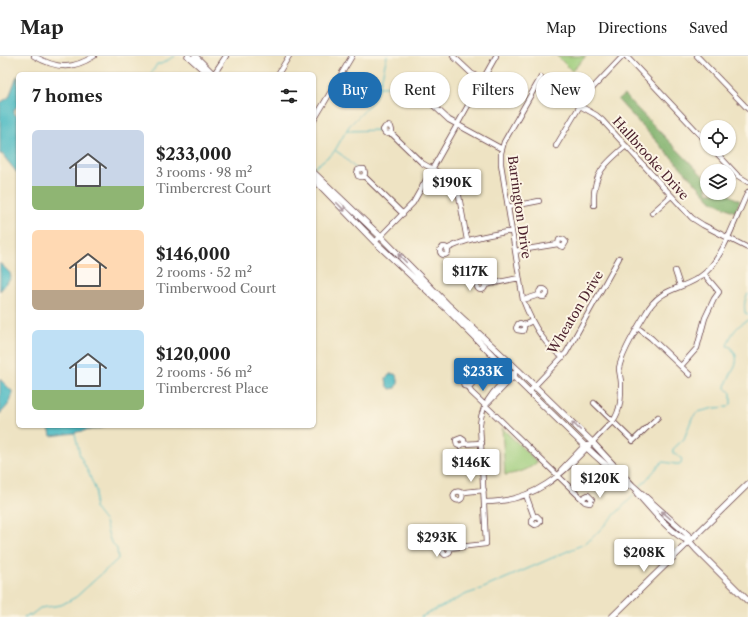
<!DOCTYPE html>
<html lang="en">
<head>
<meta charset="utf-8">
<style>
	body { margin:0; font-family:"Libre Caslon Text",serif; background:#f6f6f6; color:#222; height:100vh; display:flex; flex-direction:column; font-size:15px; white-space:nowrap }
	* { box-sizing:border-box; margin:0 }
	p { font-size:13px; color:#767676 }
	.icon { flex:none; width:22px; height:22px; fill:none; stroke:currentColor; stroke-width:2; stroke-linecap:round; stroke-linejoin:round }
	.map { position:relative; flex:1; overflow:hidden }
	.details { position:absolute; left:16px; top:16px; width:300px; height:356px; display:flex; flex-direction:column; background:#fff; border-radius:6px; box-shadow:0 1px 3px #0004 }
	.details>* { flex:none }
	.banner { position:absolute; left:328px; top:16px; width:360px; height:36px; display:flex; gap:8px }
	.fabs { position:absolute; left:700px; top:64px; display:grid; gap:8px }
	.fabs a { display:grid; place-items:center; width:36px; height:36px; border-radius:50%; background:#fff; box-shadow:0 1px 3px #0004; font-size:20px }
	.price { position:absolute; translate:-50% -34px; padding:0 9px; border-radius:4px; background:#fff; color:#222; font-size:13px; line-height:26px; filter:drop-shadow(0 1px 2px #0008) }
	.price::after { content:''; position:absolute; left:50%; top:24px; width:12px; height:9px; margin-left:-6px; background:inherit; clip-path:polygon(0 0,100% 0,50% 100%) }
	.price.selected { background:#1f6fb2; color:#fff }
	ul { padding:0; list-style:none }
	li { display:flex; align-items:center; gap:12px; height:100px; padding:0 16px }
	li span { display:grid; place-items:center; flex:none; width:112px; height:80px; border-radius:6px; color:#555 }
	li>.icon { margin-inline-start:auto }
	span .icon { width:48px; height:48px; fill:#fffc; stroke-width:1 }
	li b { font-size:17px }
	h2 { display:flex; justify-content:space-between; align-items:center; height:48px; padding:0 16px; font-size:17px }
	.pill { padding:0 14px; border-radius:18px; background:#fff; box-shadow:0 1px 3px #0004; font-size:14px; line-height:36px }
	.pill.selected { background:#1f6fb2; color:#fff }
	header { display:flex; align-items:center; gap:24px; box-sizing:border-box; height:56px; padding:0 20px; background:#fff; border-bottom:1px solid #e0e0e0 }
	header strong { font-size:19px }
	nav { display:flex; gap:22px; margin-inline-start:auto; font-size:14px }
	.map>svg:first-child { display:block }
</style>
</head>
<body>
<header>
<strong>Map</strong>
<nav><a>Map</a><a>Directions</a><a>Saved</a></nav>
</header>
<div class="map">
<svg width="748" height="561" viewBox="0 0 748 561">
	<rect width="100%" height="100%" fill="#fcf5e5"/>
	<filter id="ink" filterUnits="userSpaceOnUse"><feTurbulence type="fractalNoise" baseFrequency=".025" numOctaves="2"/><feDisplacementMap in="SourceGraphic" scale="8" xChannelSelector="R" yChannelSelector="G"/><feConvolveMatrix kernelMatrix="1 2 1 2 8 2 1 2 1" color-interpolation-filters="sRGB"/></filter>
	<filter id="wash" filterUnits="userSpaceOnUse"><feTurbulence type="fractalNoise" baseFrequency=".012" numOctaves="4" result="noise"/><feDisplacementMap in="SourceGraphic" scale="16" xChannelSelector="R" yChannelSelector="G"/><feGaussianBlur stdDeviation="0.9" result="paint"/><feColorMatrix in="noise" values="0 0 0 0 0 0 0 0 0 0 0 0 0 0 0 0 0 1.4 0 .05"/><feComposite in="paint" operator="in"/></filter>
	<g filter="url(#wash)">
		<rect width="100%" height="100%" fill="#eee3c3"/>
		<path fill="#9dcc7a" stroke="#747652" d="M557 0H586L572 15Z
			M502 372 537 406C528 415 517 417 505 419Z"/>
		<path fill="#7eb06a" stroke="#64684a" d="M624 39 707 124V137H726L740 145 735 156 712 145 618 44Z"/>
		<path fill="#4ab9c2" stroke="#4a6c76" d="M17 20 18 21V49L14 54V57L18 61V118L2 98H0V47L9 41Z
			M0 207 10 217 11 222 0 235Z
			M390 318H395C399 323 399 327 396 332L390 333 387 329 386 322Z
			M0 323 12 335C13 346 7 350 0 358Z
			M47 370H105V371L77 376 75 377 51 380 50 375Z"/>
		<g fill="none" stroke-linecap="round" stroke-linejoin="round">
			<path stroke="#4ab9c2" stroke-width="1" d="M151 18 157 8H161L175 0
				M380 31 408 30
				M347 75 380 74
				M336 95 342 99 357 114
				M315 111 334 96 349 70 365 54 374 43 379 33 387 0
				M748 238C744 244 744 249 745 257L748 258
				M639 432 662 406C669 406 674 409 681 408L682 403 673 397V393L684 383 692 362 698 356 714 352 728 351 731 348V337L726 332C726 320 739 312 736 300 735 297 732 294 731 291L727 290C730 279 738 268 748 264
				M24 561 31 559 40 552 61 549 76 541 118 503 117 493 110 484 105 466 94 452 96 435 89 418 80 400 75 378
				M421 561 467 538 479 534 584 488 593 481 635 438"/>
		</g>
	</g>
	<g filter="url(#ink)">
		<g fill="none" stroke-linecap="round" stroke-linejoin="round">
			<g stroke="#633c42" stroke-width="6">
				<path id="minor" d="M34 0C57 13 72 14 94 0
					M453 0 471 17 483 24
					M626 0 707 86
					M697 0 748 53
					M214 18 226 0
					M278 18 289 0
					M541 21 504 86 501 97V108L523 244C531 265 543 289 563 301
					M416 33 417 30 416 26H410L409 30 411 33H416L449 64 502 93
					M580 50 596 59 602 64 692 162 703 169 748 192
					M314 64 352 0
					M391 77 392 75 391 71 388 70 385 71 383 74 385 77 388 78 391 77 422 107 452 124 457 129 467 184
					M556 90 587 38 623 0
					M713 93 738 120 748 126
					M364 120 361 121 358 120 357 117 358 114 361 113H364L365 117 364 120 403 158
					M594 149C592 119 604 108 626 90
					M508 151 539 145
					M652 157 671 140
					M375 186 413 147 496 0
					M440 195a4 4 0 1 1 8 0a4 4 0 1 1-8 0Z
					M447 193C468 182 489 179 512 175
					M515 195 558 188 560 190 563 191 566 186 564 184 561 183 559 184 558 188
					M675 215 680 230
					M477 230a4 4 0 1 1 8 0a4 4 0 1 1-8 0Z
					M485 229 519 222
					M539 237a4 4 0 1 1 8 0a4 4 0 1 1-8 0Z
					M523 244 539 239
					M524 269V272L523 275 517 274 516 272 518 268 520 267 524 269 532 265
					M638 272 651 282 690 319
					M681 310 697 292 705 262 714 243 719 236 704 218
					M469 331 472 328V326L469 323H465L463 326 464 330 469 331 471 336 490 354 583 444 585 446 590 447 592 443 588 439 584 441 583 444
					M529 336 566 297 619 202
					M488 347 515 319
					M594 347 633 385 658 361
					M464 388V384L461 382 456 384 457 389 459 390 464 388 482 387
					M561 414 581 393 587 389
					M453.5 440a4.5 4.5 0 1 1 9 0a4.5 4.5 0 1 1-9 0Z
					M462 437 465 436 484 434
					M526 439 534 461 532 464V467L535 469 538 468 540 466V463L537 460 534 461
					M485 446C547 446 573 404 613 365 621 354 621 341 621 327 621 322 619 317 619 312 622 296 637 272 646 257 661 229 685 235 705 217 724 200 736 160 748 136
					M450 492V495L448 498 445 499 443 497 442 493 445 491 450 492 486 488 480 368C482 344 500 327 518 314"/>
			</g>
			<g stroke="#633c42" stroke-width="7">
				<path id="tertiary" d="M188 0 208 18
					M195 0 213 18
					M314 117 381 181 447 248 518 314 592 386 632 429 688 479 689 485 696 493 748 545
					M314 123 375 186 448 254 512 319 587 392 629 430
					M637 437C651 452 670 478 689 485
					M612 561 748 428"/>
			</g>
			<use href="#minor" stroke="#fff" stroke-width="4.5"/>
			<use href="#tertiary" stroke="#fff" stroke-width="5.5"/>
		</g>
		<defs><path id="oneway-shaft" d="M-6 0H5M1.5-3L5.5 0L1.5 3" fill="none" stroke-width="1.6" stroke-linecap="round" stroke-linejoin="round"/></defs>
		<g stroke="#ae9aa0">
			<use href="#oneway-shaft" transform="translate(341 151) rotate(46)"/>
			<use href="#oneway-shaft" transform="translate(402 202) rotate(-134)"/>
			<use href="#oneway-shaft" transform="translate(576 370) rotate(-136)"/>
			<use href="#oneway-shaft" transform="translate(666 459) rotate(-139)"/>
		</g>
	</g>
	<g text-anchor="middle" stroke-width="4" stroke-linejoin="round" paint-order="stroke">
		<g font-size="13" fill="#4a1f2b" stroke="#fcf5e5">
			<text transform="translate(651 102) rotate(48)" y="5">Hallbrooke Drive</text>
			<text transform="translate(520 151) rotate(82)" y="5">Barrington Drive</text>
			<text transform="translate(575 256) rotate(-59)" y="5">Wheaton Drive</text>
		</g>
	</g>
</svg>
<div class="fabs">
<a><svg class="icon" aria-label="locate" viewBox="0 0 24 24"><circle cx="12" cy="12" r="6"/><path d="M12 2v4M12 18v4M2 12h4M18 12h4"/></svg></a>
<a><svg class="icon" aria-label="layers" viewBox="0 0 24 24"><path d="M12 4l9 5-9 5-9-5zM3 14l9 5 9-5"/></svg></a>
</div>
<b class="price" style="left:452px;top:147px">$190K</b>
<b class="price" style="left:470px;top:236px">$117K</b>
<b class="price selected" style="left:483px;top:336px">$233K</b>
<b class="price" style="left:471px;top:427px">$146K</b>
<b class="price" style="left:600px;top:443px">$120K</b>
<b class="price" style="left:437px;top:502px">$293K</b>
<b class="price" style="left:644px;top:517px">$208K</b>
<div class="banner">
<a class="pill selected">Buy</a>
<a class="pill">Rent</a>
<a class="pill">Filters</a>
<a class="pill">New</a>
</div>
<section class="details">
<h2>7 homes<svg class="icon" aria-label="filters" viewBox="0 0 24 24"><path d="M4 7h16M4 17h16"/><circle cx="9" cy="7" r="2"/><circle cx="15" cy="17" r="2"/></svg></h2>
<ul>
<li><span style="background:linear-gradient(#c9d6e8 70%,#8fb573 0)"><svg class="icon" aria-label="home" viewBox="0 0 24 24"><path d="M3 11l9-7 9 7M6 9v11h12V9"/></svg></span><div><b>$233,000</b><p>3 rooms · 98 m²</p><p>Timbercrest Court</p></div></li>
<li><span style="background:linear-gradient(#ffd9b3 75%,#b9a48a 0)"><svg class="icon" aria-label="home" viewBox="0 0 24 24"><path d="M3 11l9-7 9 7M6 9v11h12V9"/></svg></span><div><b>$146,000</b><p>2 rooms · 52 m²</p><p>Timberwood Court</p></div></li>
<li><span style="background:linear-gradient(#bfe0f5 75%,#8fb573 0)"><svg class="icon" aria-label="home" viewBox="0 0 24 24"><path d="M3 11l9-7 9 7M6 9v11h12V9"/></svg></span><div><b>$120,000</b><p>2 rooms · 56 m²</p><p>Timbercrest Place</p></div></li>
</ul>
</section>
</div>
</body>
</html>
